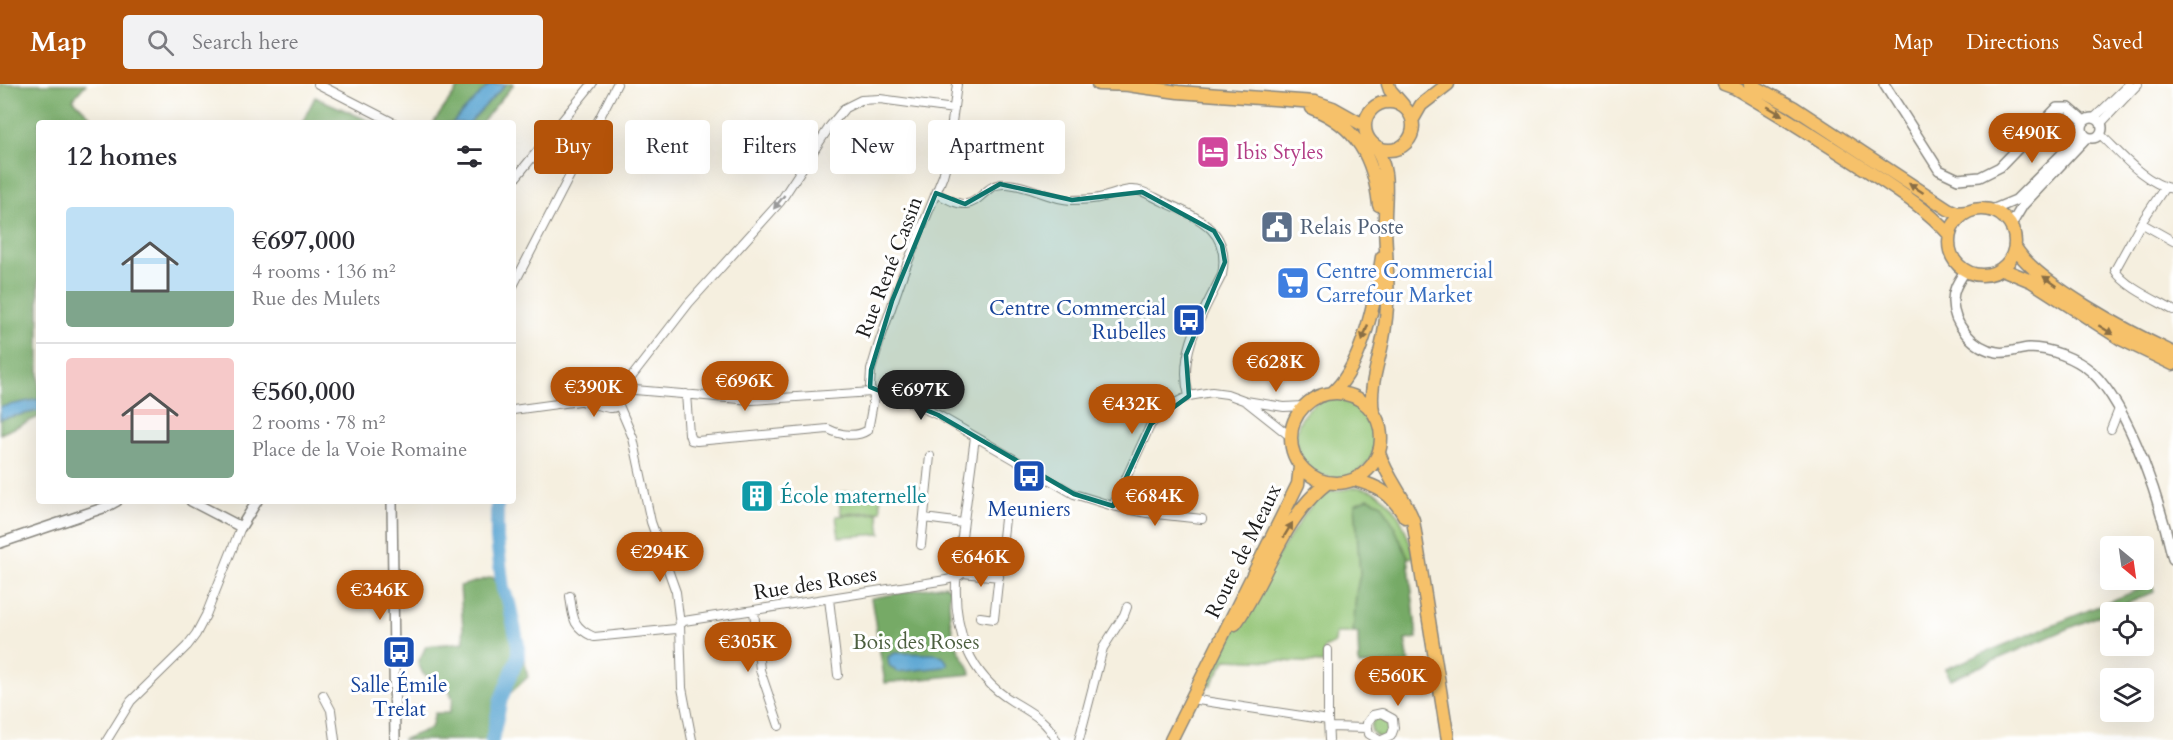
<!DOCTYPE html>
<html lang="en">
<head>
<meta charset="utf-8">
<style>
	body { margin:0; font-family:Cardo,serif; background:#f2f2f3; color:#2b2b33; height:100vh; display:flex; flex-direction:column; font-size:22px; white-space:nowrap }
	* { box-sizing:border-box; margin:0 }
	p { font-size:20px; color:#7c7c81 }
	.icon { flex:none; width:33px; height:33px; fill:none; stroke:currentColor; stroke-width:2; stroke-linecap:round; stroke-linejoin:round }
	.map { position:relative; flex:1; overflow:hidden }
	.sheet { position:absolute; left:36px; top:36px; width:480px; height:384px; display:flex; flex-direction:column; background:#fff; border-radius:6px; box-shadow:0 6px 24px #0002 }
	.sheet>* { flex:none }
	.guide { position:absolute; left:534px; top:36px; width:570px; height:54px; display:flex; gap:12px }
	.needle { width:39px; rotate:151deg }
	.controls { position:absolute; left:2100px; top:452px; display:grid; gap:12px }
	.controls a { display:grid; place-items:center; width:54px; height:54px; border-radius:6px; background:#fff; box-shadow:0 6px 24px #0002; font-size:30px }
	.price { position:absolute; translate:-50% -51px; padding:0 14px; border-radius:21px; background:#b45309; color:#fff; font-size:20px; line-height:39px; filter:drop-shadow(0 2px 3px #0008) }
	.price::after { content:''; position:absolute; left:50%; top:36px; width:18px; height:14px; margin-left:-9px; background:inherit; clip-path:polygon(0 0,100% 0,50% 100%) }
	.price.on { background:#222; color:#fff }
	ul { padding:0; list-style:none }
	li { display:flex; align-items:center; gap:18px; height:150px; padding:0 30px }
	li+li { border-top:2px solid #e1e1e2 }
	li span { display:grid; place-items:center; flex:none; width:168px; height:120px; border-radius:6px; color:#555 }
	li>.icon { margin-inline-start:auto }
	span .icon { width:72px; height:72px; fill:#fffc; stroke-width:1 }
	li b { font-size:26px }
	h2 { display:flex; justify-content:space-between; align-items:center; height:72px; padding:0 30px; font-size:26px }
	.pill { padding:0 21px; border-radius:6px; background:#fff; box-shadow:0 6px 24px #0002; font-size:21px; line-height:54px }
	.pill.on { background:#b45309; color:#fff }
	header { display:flex; align-items:center; gap:36px; box-sizing:border-box; height:84px; padding:0 30px; background:#b45309; color:#fff }
	header strong { font-size:28px }
	nav { display:flex; gap:33px; margin-inline-start:auto; font-size:21px }
	.search { width:420px; height:54px; background:#f2f2f3; display:flex; align-items:center; gap:15px; box-sizing:border-box; padding:0 21px; border-radius:6px; color:#7c7c81; font-size:22px }
	.map>svg:first-child { display:block }
</style>
</head>
<body>
<header>
<strong>Map</strong>
<div class="search"><svg class="icon" aria-label="search" viewBox="0 0 24 24"><circle cx="10" cy="10" r="6"/><path d="M15 15l6 6"/></svg>Search here</div>
<nav><a>Map</a><a>Directions</a><a>Saved</a></nav>
</header>
<div class="map">
<svg width="2173" height="656" viewBox="0 0 2173 656">
	<rect width="100%" height="100%" fill="#fff"/>
	<filter id="ink" filterUnits="userSpaceOnUse"><feTurbulence type="fractalNoise" baseFrequency=".0167" numOctaves="2"/><feDisplacementMap in="SourceGraphic" scale="12" xChannelSelector="R" yChannelSelector="G"/><feConvolveMatrix kernelMatrix="1 2 1 2 8 2 1 2 1" color-interpolation-filters="sRGB"/></filter>
	<filter id="wash" filterUnits="userSpaceOnUse"><feTurbulence type="fractalNoise" baseFrequency=".008" numOctaves="4" result="noise"/><feDisplacementMap in="SourceGraphic" scale="24" xChannelSelector="R" yChannelSelector="G"/><feGaussianBlur stdDeviation="1.35" result="paint"/><feColorMatrix in="noise" values="0 0 0 0 0 0 0 0 0 0 0 0 0 0 0 0 0 1.4 0 .05"/><feComposite in="paint" operator="in"/></filter>
	<g filter="url(#wash)">
		<rect width="100%" height="100%" fill="#f5efdf"/>
		<path fill="#93c474" stroke="#587048" stroke-width="1.5" d="M1296 354a40 40 0 1 1 80 0a40 40 0 1 1-80 0Z
			M1358 403C1395 409 1405 440 1414 473L1408 474 1417 554 1405 556 1409 579 1359 581 1358 549H1336L1335 559 1324 564 1323 579 1226 575 1210 602 1204 599 1231 552 1239 541 1272 480 1304 431 1318 413 1329 408Z
			M880 405 881 427 841 430 838 409Z
			M878 429 881 450 839 453 836 432Z
			M1371 643a10 10 0 1 1 20 0a10 10 0 1 1-20 0Z"/>
		<path fill="#76aa66" stroke="#496341" stroke-width="1.5" d="M0 0H86L73 15 97 39H39V333L0 350Z
			M461 0H514L481 39H433Z
			M315 13 374 39H302Z
			M1368 414 1382 420 1391 436 1408 473 1417 554 1405 556 1409 579 1359 581 1358 549H1353L1356 509 1360 490 1355 420Z
			M492 493 510 511 528 593 507 612 497 656H402L431 644 435 629H449L453 615 447 602 423 590 418 579 426 562 464 558 460 502Z
			M2152 500 2154 508 1951 595 1945 585Z
			M945 501 950 505C948 527 950 550 961 570 965 577 970 581 971 590L885 599 871 514Z"/>
		<path fill="#59a4d1" stroke="#3a6076" stroke-width="1.5" d="M490 0H506L469 39H452Z
			M39 315V327L0 335V323Z
			M895 569 935 570 943 572 948 580 944 583 897 588 889 581 888 573Z"/>
		<g fill="none" stroke-linecap="round" stroke-linejoin="round">
			<path stroke="#59a4d1" stroke-width="14" d="M492 656 501 615 518 573V561L509 519 503 505 497 455V417"/>
		</g>
	</g>
	<g filter="url(#ink)">
		<g fill="none" stroke-linecap="round" stroke-linejoin="round">
			<g stroke="#88867e" stroke-width="10">
				<path id="minor" d="M318 0 394 39
					M2094 34 2129 0
					M2101 39 2138 0
					M2100 50C2121 70 2144 99 2173 105
					M513 97 592 0
					M2165 103 2141 139 2115 186C2123 202 2157 217 2173 226
					M936 109C945 113 956 121 966 120 981 119 986 99 1005 100 1028 100 1048 115 1071 116 1082 116 1093 116 1103 113 1112 111 1121 107 1130 106 1142 105 1153 113 1164 118 1199 134 1231 146 1222 191 1203 229 1177 269 1189 312
					M2141 139 2173 157
					M513 202 617 0
					M623 305 752 316 872 308 902 315 938 331 1074 410 1113 422 1147 429 1202 435
					M686 310 689 350 691 356 697 357 828 345C840 351 856 354 868 346L874 313 870 303 871 286 879 259 903 190 943 92 947 77 957 0
					M606 318a6 6 0 1 1 12 0a6 6 0 1 1-12 0Z
					M616 313 689 219 780 118 830 42 845 24 861 16 880 15 954 25
					M584 318 609 324
					M1247 318 1291 353
					M618 319 633 354 651 438 676 508 680 541 682 604 692 656
					M513 326 609 313
					M2111 345 2119 325
					M975 353 956 498C954 546 969 591 1012 617 1030 628 1047 636 1056 656
					M1113 422 1151 340 1173 320 1189 312 1212 308 1227 310 1246 317 1284 323 1304 322
					M924 434 963 439
					M921 461 930 372
					M570 512C573 534 572 543 594 553L676 545 684 537 946 496 957 493 963 489 999 493
					M829 515 838 591
					M754 527 760 586 779 642
					M980 533 994 535 1005 435 1001 424
					M1328 566V636
					M323 611 331 626 335 656
					M1191 615 1328 636 1329 656
					M1329 643 1367 644
					M107 656 131 617 187 562 196 550 206 531 241 443
					M1079 656 1103 564 1124 531 1127 523
					M1379 656 1369 650 1367 639 1373 631 1382 629 1393 635 1394 644 1391 652 1382 656"/>
			</g>
			<g stroke="#88867e" stroke-width="12">
				<path id="tertiary" d="M1884 0 1939 86 1958 95 1980 93 2000 83 2057 24H2069L2084 37
					M2082 44a10 10 0 1 1 20 0a10 10 0 1 1-20 0Z
					M1992 126 2016 116 2077 55 2082 46
					M2011 141 2023 121 2087 53
					M1965 187C1959 197 1953 205 1953 216 1952 240 1974 265 1997 268 2007 270 2018 265 2029 264 2050 264 2076 274 2092 288 2131 325 2161 422 2173 475
					M191 417 241 443 257 417
					M392 417 395 656
					M0 459 106 423 117 417"/>
			</g>
			<g stroke="#88867e" stroke-width="15">
				<path id="primary" d="M1098 0 1134 1
					M1388 0 1390 6 1403 21
					M1724 0 1735 4C1779 30 1822 57 1865 85 1895 105 1925 123 1949 150
					M1750 0 1793 23 1948 125 1957 129 1967 128
					M1127 1 1178 8 1315 18 1333 24 1365 42
					M1365 42a24 24 0 1 1 48 0a24 24 0 1 1-48 0Z
					M1312 24C1357 42 1374 74 1379 121
					M1413 35 1421 21 1448 0
					M1949 158a33 33 0 1 1 66 0a33 33 0 1 1-66 0Z
					M2015 163C2036 200 2133 250 2173 269
					M2002 185 2031 197 2121 255 2173 280
					M1291 354a45 45 0 1 1 90 0a45 45 0 1 1-90 0Z
					M1332 309C1363 283 1376 212 1382 173
					M1373 328C1368 298 1382 272 1385 242 1390 208 1386 176 1385 142 1384 114 1392 86 1374 62
					M1379 369C1387 394 1404 412 1413 436L1448 656
					M1355 396C1380 403 1391 409 1405 433
					M1235 540C1268 494 1281 435 1327 399
					M1171 656 1298 400 1300 382"/>
			</g>
			<use href="#minor" stroke="#fff" stroke-width="8"/>
			<use href="#tertiary" stroke="#fff" stroke-width="9"/>
			<use href="#primary" stroke="#f6c16b" stroke-width="12"/>
		</g>
		<defs><path id="oneway-solid" d="M-6-.8H1V-3.2L6.5 0L1 3.2V.8H-6Z" transform="scale(1.5)"/></defs>
		<g fill="#896e44">
			<use href="#oneway-solid" transform="translate(1775 27) rotate(30)"/>
			<use href="#oneway-solid" transform="translate(1916 104) rotate(-147)"/>
			<use href="#oneway-solid" transform="translate(2050 197) rotate(-145)"/>
			<use href="#oneway-solid" transform="translate(2106 246) rotate(32)"/>
			<use href="#oneway-solid" transform="translate(1365 249) rotate(109)"/>
			<use href="#oneway-solid" transform="translate(1288 446) rotate(-59)"/>
		</g>
		<use fill="#999" href="#oneway-solid" transform="translate(779 118) rotate(128)"/>
	</g>
	<path fill="#0f766e" fill-opacity="0.2" stroke="#0f766e" stroke-width="4.5" stroke-linejoin="round" d="M1000 100 1072 116 1142 108 1214 147 1222 161 1225 178 1186 271 1189 312 1151 340 1113 422 1074 410 938 331 870 303 871 286 892 217 936 109 965 120Z"/>
	<defs>
		<g id="hotel-square" transform="scale(1.725)"><rect x="-9" y="-9" width="18" height="18" rx="4" fill="#d1479c" stroke="#fff"/><path d="M-6-4.5h1.5V1H6V5H4.5V3h-9V5H-6ZM-4 0a1.8 1.8 0 1 1 3.6 0ZM.5 0V-2.5h3Q6-2.5 6 0Z" fill="#fff"/></g>
		<g id="civic-square" transform="scale(1.725)"><rect x="-9" y="-9" width="18" height="18" rx="4" fill="#5c6f8a" stroke="#fff"/><path d="M-.6-6.5H3V-4.5H.6V-3L4-1V1h2V6H-6V1h2V-1L-.6-3ZM-1.2 2.5V6h2.4V2.5Z" fill="#fff"/></g>
		<g id="supermarket-square" transform="scale(1.725)"><rect x="-9" y="-9" width="18" height="18" rx="4" fill="#3f7fe0" stroke="#fff"/><path d="M-6-5.5h2.5l.6 2H6L4.5 2H-2.5L-4.4-4H-6ZM-1.5 3.2a1.3 1.3 0 1 0 .1 0ZM3 3.2a1.3 1.3 0 1 0 .1 0Z" fill="#fff"/></g>
		<g id="bus-square" transform="scale(1.725)"><rect x="-9" y="-9" width="18" height="18" rx="4" fill="#1a4fb4" stroke="#fff"/><path d="M-5-6H5V4H4V6H2V4H-2V6H-4V4H-5ZM-3.5-4V0h7V-4ZM-3.5 1.2v1.5H-2V1.2ZM2 1.2v1.5H3.5V1.2Z" fill="#fff"/></g>
		<g id="building-square" transform="scale(1.725)"><rect x="-9" y="-9" width="18" height="18" rx="4" fill="#0f9aa8" stroke="#fff"/><path d="M-4-6H4V6H1V3H-1V6H-4ZM-2.5-4.3h1.7v1.8h-1.7ZM.8-4.3h1.7v1.8H.8ZM-2.5-1h1.7V.8h-1.7ZM.8-1h1.7V.8H.8Z" fill="#fff"/></g>
	</defs>
	<g fill-rule="evenodd">
		<use href="#hotel-square" x="1213" y="68"/>
		<use href="#civic-square" x="1277" y="143"/>
		<use href="#supermarket-square" x="1293" y="199"/>
		<use href="#bus-square" x="1189" y="236"/>
		<use href="#bus-square" x="1029" y="392"/>
		<use href="#building-square" x="757" y="412"/>
		<use href="#bus-square" x="399" y="568"/>
	</g>
	<g text-anchor="middle" stroke-width="6" stroke-linejoin="round" paint-order="stroke">
		<g font-size="21" fill="#b23c85" stroke="#fff" text-anchor="start">
			<text x="1236" y="75">Ibis Styles</text>
		</g>
		<g font-size="21" fill="#4e5e75" stroke="#fff" text-anchor="start">
			<text x="1300" y="150">Relais Poste</text>
		</g>
		<g font-size="21" fill="#1c1c1c" stroke="#fff">
			<text transform="translate(889 183) rotate(-69)" y="7">Rue René Cassin</text>
			<text transform="translate(1243 467) rotate(-64)" y="7">Route de Meaux</text>
			<text transform="translate(815 499) rotate(-9)" y="7">Rue des Roses</text>
		</g>
		<g font-size="21" fill="#366cbe" stroke="#fff" text-anchor="start">
			<text x="1316" y="194">Centre Commercial<tspan x="1316" dy="24">Carrefour Market</tspan></text>
		</g>
		<g font-size="21" fill="#164399" stroke="#fff">
			<text x="1166" y="231" text-anchor="end">Centre Commercial<tspan x="1166" dy="24">Rubelles</tspan></text>
			<text x="1029" y="432">Meuniers</text>
			<text x="399" y="608">Salle Émile<tspan x="399" dy="24">Trelat</tspan></text>
		</g>
		<g font-size="21" fill="#0d838f" stroke="#fff" text-anchor="start">
			<text x="780" y="419">École maternelle</text>
		</g>
		<g font-size="21" fill="#4c5f3f" stroke="#fff">
			<text x="916" y="565">Bois des Roses</text>
		</g>
	</g>
</svg>
<div class="controls">
<a><svg class="needle" viewBox="-14 -14 28 28"><path d="M0-13l5 13h-10z" fill="#e53935"/><path d="M0 13l5-13h-10z" fill="#7c7c81"/></svg></a>
<a><svg class="icon" aria-label="locate" viewBox="0 0 24 24"><circle cx="12" cy="12" r="6"/><path d="M12 2v4M12 18v4M2 12h4M18 12h4"/></svg></a>
<a><svg class="icon" aria-label="layers" viewBox="0 0 24 24"><path d="M12 4l9 5-9 5-9-5zM3 14l9 5 9-5"/></svg></a>
</div>
<b class="price" style="left:2032px;top:80px">€490K</b>
<b class="price" style="left:1276px;top:309px">€628K</b>
<b class="price" style="left:745px;top:328px">€696K</b>
<b class="price" style="left:594px;top:334px">€390K</b>
<b class="price on" style="left:921px;top:337px">€697K</b>
<b class="price" style="left:1132px;top:351px">€432K</b>
<b class="price" style="left:1155px;top:443px">€684K</b>
<b class="price" style="left:660px;top:499px">€294K</b>
<b class="price" style="left:981px;top:504px">€646K</b>
<b class="price" style="left:380px;top:537px">€346K</b>
<b class="price" style="left:748px;top:589px">€305K</b>
<b class="price" style="left:1398px;top:623px">€560K</b>
<div class="guide">
<a class="pill on">Buy</a>
<a class="pill">Rent</a>
<a class="pill">Filters</a>
<a class="pill">New</a>
<a class="pill">Apartment</a>
</div>
<section class="sheet">
<h2>12 homes<svg class="icon" aria-label="filters" viewBox="0 0 24 24"><path d="M4 7h16M4 17h16"/><circle cx="9" cy="7" r="2"/><circle cx="15" cy="17" r="2"/></svg></h2>
<ul>
<li><span style="background:linear-gradient(#bfe0f5 70%,#7fa58c 0)"><svg class="icon" aria-label="home" viewBox="0 0 24 24"><path d="M3 11l9-7 9 7M6 9v11h12V9"/></svg></span><div><b>€697,000</b><p>4 rooms · 136 m²</p><p>Rue des Mulets</p></div></li>
<li><span style="background:linear-gradient(#f6c9c9 60%,#7fa58c 0)"><svg class="icon" aria-label="home" viewBox="0 0 24 24"><path d="M3 11l9-7 9 7M6 9v11h12V9"/></svg></span><div><b>€560,000</b><p>2 rooms · 78 m²</p><p>Place de la Voie Romaine</p></div></li>
</ul>
</section>
</div>
</body>
</html>
